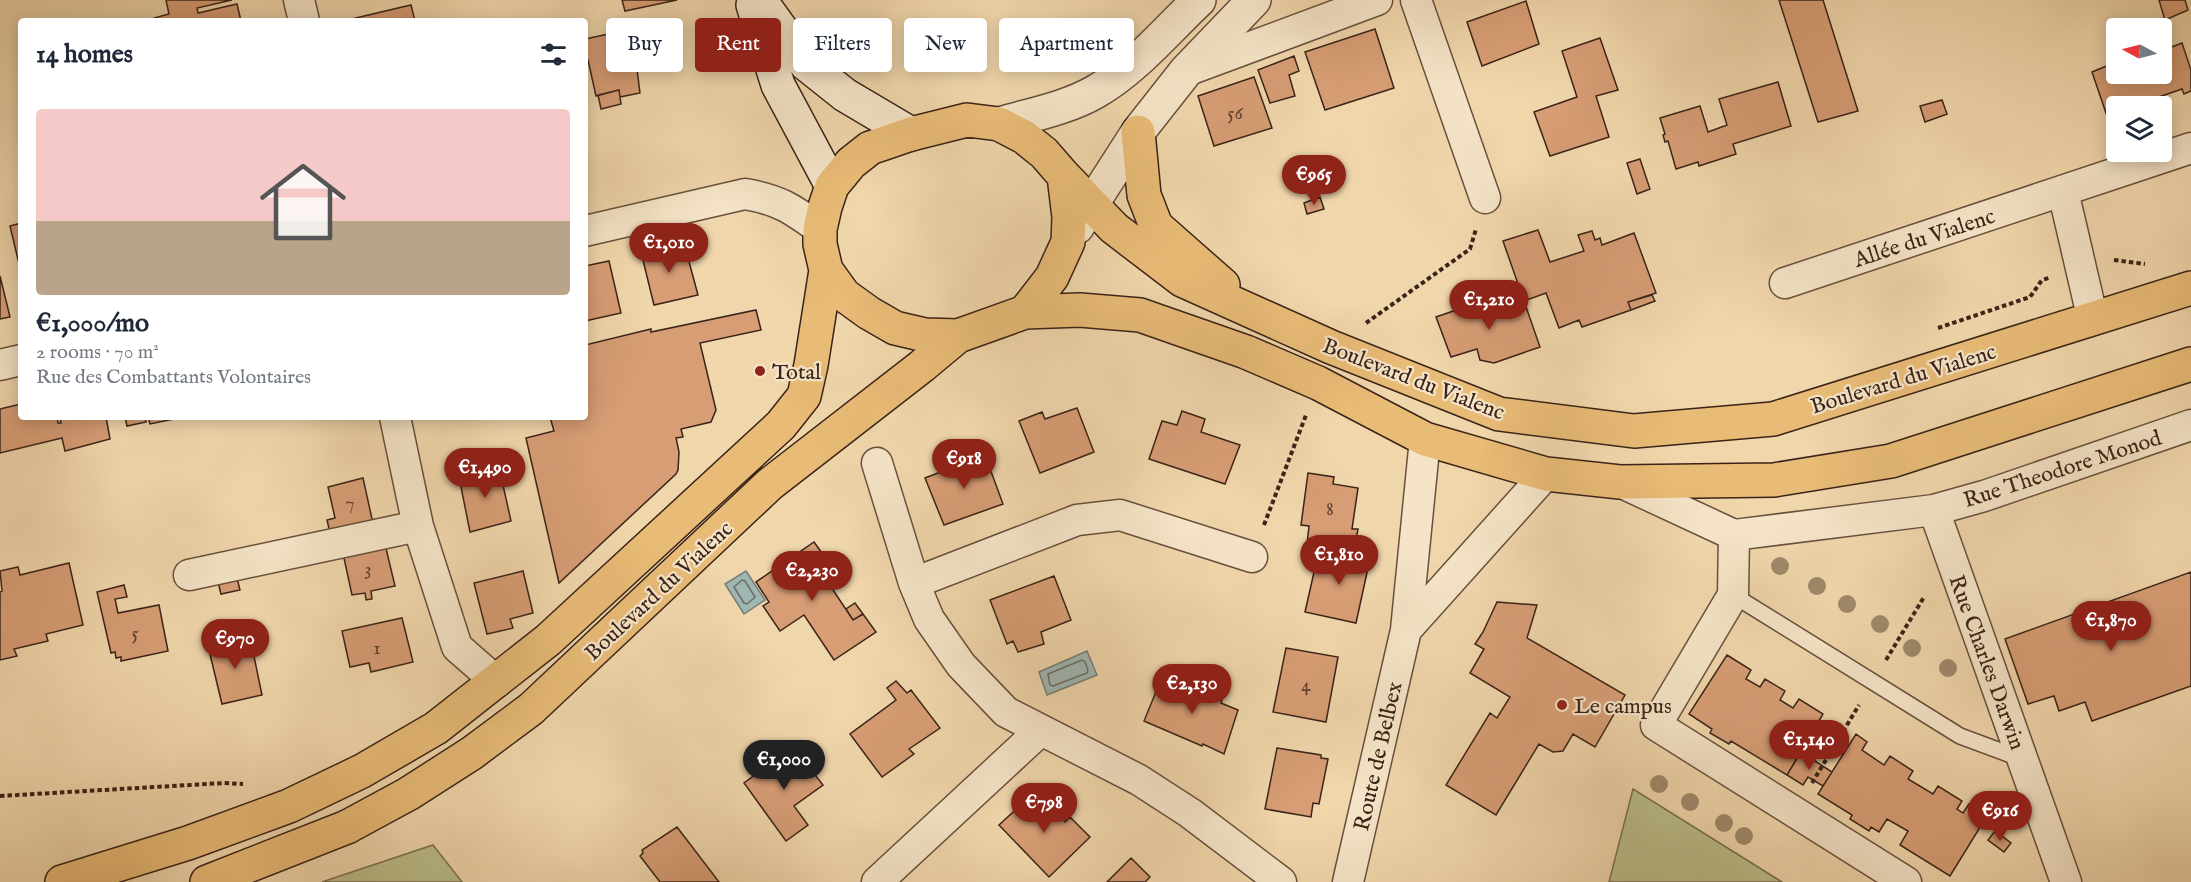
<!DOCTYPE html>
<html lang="en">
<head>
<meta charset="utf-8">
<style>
	body { margin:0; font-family:"IM FELL English",serif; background:#f6f6f7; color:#1f2937; height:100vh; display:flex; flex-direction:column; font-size:22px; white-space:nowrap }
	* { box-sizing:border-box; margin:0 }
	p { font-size:20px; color:#747a83 }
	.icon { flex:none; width:33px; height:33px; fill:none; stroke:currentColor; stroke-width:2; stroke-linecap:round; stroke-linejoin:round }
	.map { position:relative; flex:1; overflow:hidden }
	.drawer { position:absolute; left:18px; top:18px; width:570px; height:402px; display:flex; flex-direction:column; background:#fff; border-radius:6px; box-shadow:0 3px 15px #0003 }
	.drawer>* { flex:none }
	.guide { position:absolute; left:606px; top:18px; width:570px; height:54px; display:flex; gap:12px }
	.needle { width:39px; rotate:277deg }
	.fabs { position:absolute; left:2106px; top:18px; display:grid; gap:12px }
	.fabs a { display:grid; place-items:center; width:66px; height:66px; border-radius:6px; background:#fff; box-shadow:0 3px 15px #0003; font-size:30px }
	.price { position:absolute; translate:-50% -51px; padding:0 14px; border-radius:21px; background:#8f2418; color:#fff; font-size:20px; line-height:39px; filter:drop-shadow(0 2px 3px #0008) }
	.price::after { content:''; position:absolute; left:50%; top:36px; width:18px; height:14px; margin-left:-9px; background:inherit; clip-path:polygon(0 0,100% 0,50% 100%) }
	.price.selected { background:#222; color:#fff }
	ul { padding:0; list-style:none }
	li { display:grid; align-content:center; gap:12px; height:318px; padding:0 18px }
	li+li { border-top:2px solid #e0e1e3 }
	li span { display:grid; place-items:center; height:186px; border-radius:6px; color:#555 }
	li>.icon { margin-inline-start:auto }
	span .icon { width:108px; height:108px; fill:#fffc; stroke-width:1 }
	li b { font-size:26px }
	h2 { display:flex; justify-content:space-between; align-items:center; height:72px; padding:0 18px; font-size:26px }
	.chip { padding:0 21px; border-radius:6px; background:#fff; box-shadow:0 3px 15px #0003; font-size:21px; line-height:54px }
	.chip.selected { background:#8f2418; color:#fff }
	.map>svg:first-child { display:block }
</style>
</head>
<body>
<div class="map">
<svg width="2191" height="882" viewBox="0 0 2191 882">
	<rect width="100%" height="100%" fill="#f0d6ab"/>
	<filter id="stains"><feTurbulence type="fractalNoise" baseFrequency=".00333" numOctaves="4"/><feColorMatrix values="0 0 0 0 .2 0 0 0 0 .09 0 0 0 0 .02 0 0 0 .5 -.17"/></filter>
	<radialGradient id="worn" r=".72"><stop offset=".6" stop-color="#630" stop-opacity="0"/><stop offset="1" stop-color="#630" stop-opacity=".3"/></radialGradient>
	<path fill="#babd88" stroke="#7a7050" stroke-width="1.5" d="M1633 789 1782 882H1609Z
		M433 845 462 882H322Z"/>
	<path fill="#9eb7b3" stroke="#767c75" stroke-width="1.5" d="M746 571 765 600 744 614 725 584Z
		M1087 651 1097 675 1047 695 1039 672Z"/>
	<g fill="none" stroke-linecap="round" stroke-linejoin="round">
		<path stroke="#6c6d66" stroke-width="1.5" d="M742 580 745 581 755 597 747 604 744 603 734 587Z
			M1082 660 1085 662 1088 670 1087 673 1053 686 1050 685 1048 674Z"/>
	</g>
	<path fill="#d79d75" stroke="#3a2318" stroke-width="1.5" d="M166 0H232L197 8 198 13 237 4 241 21H154V18L169 14Z
		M622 0H677L625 11Z
		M1779 0H1823L1858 111 1818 122Z
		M2159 0H2185L2188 10 2165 20Z
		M1526 1 1539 44 1482 66 1467 22Z
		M411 5 415 21H343Z
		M1375 29 1394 88 1325 110 1305 52Z
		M627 30 636 62 640 93 620 97 619 90 596 96 588 60H585V39Z
		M1600 38 1618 90 1596 96 1609 137 1550 156 1534 112 1577 97 1562 51Z
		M2166 42 2169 48 2182 43 2191 70V91L2184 94 2182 89 2133 106H2116V112L2107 116 2092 72 2116 62V74H2162V44Z
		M1294 56 1299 71 1289 75 1295 96 1270 103 1258 70Z
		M1254 77 1272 128 1214 146 1198 96Z
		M1778 82 1791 126 1733 144 1736 154 1699 166 1698 162 1676 169 1668 141 1665 142 1663 135 1665 134 1660 118 1700 106 1708 132 1727 125 1719 99Z
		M619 90 621 104 601 109 598 95Z
		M2162 96 2164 100 2138 106 2137 105Z
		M1942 100 1947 114 1925 122 1920 106Z
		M1640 159 1650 189 1637 194 1627 163Z
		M1320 197 1324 209 1307 214 1304 203Z
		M21 223V267L20 268 10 226Z
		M1538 230 1550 262 1584 251 1578 235 1592 231 1595 240 1600 238 1602 245 1634 233 1656 293 1628 302 1631 310 1582 327 1579 320 1559 328 1546 293 1524 301 1503 241Z
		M684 243 698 295 654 305 641 252Z
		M609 261 621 313 585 321V266Z
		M0 276 10 317 0 319Z
		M1652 295 1655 301 1631 310 1628 302Z
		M1497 296 1504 311 1525 304 1540 347 1494 363 1480 360 1477 349 1451 357 1436 317Z
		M756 310 761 330 700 343 716 410 711 422 681 429 683 437 676 438 679 452 678 470 676 474 559 583 526 438 554 431 550 417H585V345L651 329V332Z
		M21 404V417H57L58 423H61L60 417H106L110 439 65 451 62 438 0 453V409Z
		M1077 408 1094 452 1040 473 1019 421 1042 412 1045 419Z
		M1182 411 1205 419 1201 432 1240 445 1225 484 1149 459 1162 421 1177 425Z
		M125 417H145L146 422 127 426Z
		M148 417H184L150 424Z
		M985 455 1003 504 944 525 925 478Z
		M499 467 511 521 470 532 459 477Z
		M1308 473 1334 477 1333 484 1358 488 1352 529H1358L1354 552 1307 544 1309 526 1301 525Z
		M363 478 374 528 331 537 327 520 335 518 328 487Z
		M384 540 395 586 371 591 372 599 366 600 365 593 352 595 342 549Z
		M814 542 827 560 817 566 853 620 863 614 876 632 834 660 804 615 780 631 763 606 769 602 756 582Z
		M1334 548 1371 554 1356 623 1305 612 1317 559 1331 563Z
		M827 560 834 571 825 578 817 566Z
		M69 563 83 625 46 634 48 641 14 649 17 656 0 660V592L2 591 0 571 18 567 20 575Z
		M523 571 533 613 510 619 513 628 487 634 474 583Z
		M2191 572V686L2092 721 2085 702 2059 711 2054 696 2028 704 2005 639Z
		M236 574 240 590 221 594 217 578Z
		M1054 576 1071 620 1041 632 1044 644 1018 652 1013 641 1007 644 990 600Z
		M124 585 127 597 115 599 118 613 159 605 168 651 121 661V657L116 658 115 652 111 653 97 592Z
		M1497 602 1537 605 1527 638 1625 695 1595 747 1573 734 1563 751 1553 752 1539 744 1496 815 1446 785 1490 713 1497 718 1510 697 1470 673 1484 649 1475 644 1483 632Z
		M855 603 863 614 853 620 846 609Z
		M402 618 413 662 371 672 369 663 350 667 342 631Z
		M250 637 262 695 222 704 208 646Z
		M1286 648 1338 657 1326 722 1273 712Z
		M1727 655 1751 670 1746 679 1760 687 1765 679 1785 691 1780 700 1793 708 1799 699 1823 714 1787 775 1731 741 1729 744 1710 733 1712 729 1689 714Z
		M1162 677 1222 701 1221 703 1238 710 1224 754 1203 744 1202 746 1144 721Z
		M896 681 907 693 911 690 940 728 909 749 914 754 882 777 850 734 896 700 887 688Z
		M1856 734 1867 742 1862 750 1884 765 1890 756 1913 771 1908 779 1933 794 1938 786 1962 801 1957 809 1963 813 1969 804 1987 816 1950 876 1900 845 1908 831 1887 819 1879 832 1871 827 1869 831 1850 819 1852 815 1818 794Z
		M793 747 823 785 794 806 808 825 786 841 744 783Z
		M1277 748 1321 755V758L1328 759 1319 804 1313 803 1311 817 1265 809Z
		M1801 752 1832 772 1823 786 1808 777 1803 785 1787 775Z
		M1035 792 1065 822 1070 817 1090 837 1049 877 999 825Z
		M677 827 719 882H660L640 856 643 853 642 850Z
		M1995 831 2011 843 2004 852 1988 840Z
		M1131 858 1150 877 1145 882H1107Z"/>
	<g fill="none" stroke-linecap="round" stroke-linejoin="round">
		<g stroke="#68503d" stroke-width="18">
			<path id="service" d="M1733 595 1960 736 2022 759"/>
		</g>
		<g stroke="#68503d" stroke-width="33">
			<path id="minor" d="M299 0 304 21
				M1416 0 1485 198
				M1186 71 1377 0
				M2063 191 2093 320
				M585 231 745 194C780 200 792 209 820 229
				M1785 283 2191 148
				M0 365 21 360
				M395 417 418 526 457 647 497 682
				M877 463 914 583 929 619 961 665 1006 712 1139 780 1190 813 1281 882
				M1620 482 1734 535
				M1934 510 2066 882
				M1734 535 1733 595 1656 725 1906 882
				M1734 535 1934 510 1984 496 2191 425
				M189 575 418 526
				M914 583 1077 520 1120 515 1252 557
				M1406 630 1546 474
				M877 882 1041 730
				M1348 882 1406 630 1425 439"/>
		</g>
		<g stroke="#68503d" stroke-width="36">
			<path id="tertiary" d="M999 124C1031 115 1067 108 1095 92 1134 70 1167 30 1199 0
				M1077 227 1138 132 1186 71 1254 0"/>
		</g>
		<g stroke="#3a2318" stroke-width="36">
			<path id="secondary" d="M760 0 806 64 845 95 911 134
				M753 5 778 85 832 186"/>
		</g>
		<g stroke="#3a2318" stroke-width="36">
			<path id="primary" d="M1138 132 1144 195 1156 226 1223 285
				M1064 176 1069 217 1068 242 1052 277 1025 312 958 336 925 335 895 328 869 313 844 295 826 270 820 244V229L825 207 832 186 851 163 870 148 911 134 967 120 999 124 1024 137 1044 153 1064 176 1114 228 1182 280 1331 347 1499 414 1634 431 1773 419 2191 288
				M1025 312 1080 310 1140 315 1246 352 1318 383 1425 439 1546 474 1620 482 1774 480 1891 461 2191 364
				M347 827 408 794 472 753 531 709 770 484 922 366 958 336
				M62 882 188 843 289 806 362 771 436 728 548 640 781 425 804 396 811 365 826 270"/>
		</g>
		<g stroke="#3a2318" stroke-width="36">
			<path id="trunk" d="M207 882 347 827"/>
		</g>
		<path stroke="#3a2318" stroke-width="4" stroke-dasharray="4.5 3" stroke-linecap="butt" d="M2114 260 2145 264
			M1366 323 1470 249 1476 229
			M1938 328 2030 297 2042 280 2049 278
			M1264 525 1306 415
			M1886 660 1924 597
			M1812 783 1859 705
			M0 796 224 783 243 784"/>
		<use href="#service" stroke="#f5e4c8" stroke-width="15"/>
		<use href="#minor" stroke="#f5e4c8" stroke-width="30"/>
		<use href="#tertiary" stroke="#f5e4c8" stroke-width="33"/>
		<use href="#secondary" stroke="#f5e4c8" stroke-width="33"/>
		<use href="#primary" stroke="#e8bb76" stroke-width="33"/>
		<use href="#trunk" stroke="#e8bb76" stroke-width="33"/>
	</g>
	<g fill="#9e896a">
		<circle cx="1780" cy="566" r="9"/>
		<circle cx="1817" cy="586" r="9"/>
		<circle cx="1847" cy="604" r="9"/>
		<circle cx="1880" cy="624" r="9"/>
		<circle cx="1912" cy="648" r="9"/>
		<circle cx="1948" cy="668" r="9"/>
		<circle cx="1659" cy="784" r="9"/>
		<circle cx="1690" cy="802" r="9"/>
		<circle cx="1724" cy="823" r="9"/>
		<circle cx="1744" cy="836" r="9"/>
	</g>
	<g fill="#8f2418" stroke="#f5e4c8" stroke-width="2">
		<circle cx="760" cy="371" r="6"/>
		<circle cx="1562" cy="705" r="6"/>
	</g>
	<g text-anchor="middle" stroke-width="4.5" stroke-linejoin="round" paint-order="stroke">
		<g font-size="20" fill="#61422f">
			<text x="1235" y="119">56</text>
			<text x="350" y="509">7</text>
			<text x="1330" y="515">8</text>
			<text x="368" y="575">3</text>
			<text x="135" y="639">5</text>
			<text x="377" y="654">1</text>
			<text x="1306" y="691">4</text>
		</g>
		<g font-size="22" fill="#3a2318" stroke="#f5e4c8">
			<text transform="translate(1924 237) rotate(-18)" y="8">Allée du Vialenc</text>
			<text transform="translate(1414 378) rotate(21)" y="8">Boulevard du Vialenc</text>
			<text transform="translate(1903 378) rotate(-17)" y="8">Boulevard du Vialenc</text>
			<text transform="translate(2062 468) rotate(-18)" y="8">Rue Theodore Monod</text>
			<text transform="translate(658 590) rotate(-43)" y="8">Boulevard du Vialenc</text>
			<text transform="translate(1988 662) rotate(70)" y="8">Rue Charles Darwin</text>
			<text transform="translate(1377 756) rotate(-77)" y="8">Route de Belbex</text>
		</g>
		<g font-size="22" fill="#3a2318" stroke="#f5e4c8" text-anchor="start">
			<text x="772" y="379">Total</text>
			<text x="1574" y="713">Le campus</text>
		</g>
	</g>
	<rect width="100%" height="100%" filter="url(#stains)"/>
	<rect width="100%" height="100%" fill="url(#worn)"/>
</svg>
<div class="fabs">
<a><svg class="needle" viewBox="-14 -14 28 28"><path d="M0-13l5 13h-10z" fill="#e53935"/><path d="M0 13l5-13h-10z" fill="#747a83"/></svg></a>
<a><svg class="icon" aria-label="layers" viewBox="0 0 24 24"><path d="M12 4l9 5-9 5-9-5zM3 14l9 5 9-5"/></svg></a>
</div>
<b class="price" style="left:1314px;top:206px">€965</b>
<b class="price" style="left:669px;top:274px">€1,010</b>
<b class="price" style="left:1489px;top:331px">€1,210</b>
<b class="price" style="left:964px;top:490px">€918</b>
<b class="price" style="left:485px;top:499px">€1,490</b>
<b class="price" style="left:1339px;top:586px">€1,810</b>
<b class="price" style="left:812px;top:602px">€2,230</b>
<b class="price" style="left:2111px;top:652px">€1,870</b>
<b class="price" style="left:235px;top:670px">€970</b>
<b class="price" style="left:1192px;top:715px">€2,130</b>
<b class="price" style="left:1809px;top:771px">€1,140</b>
<b class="price selected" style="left:784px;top:791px">€1,000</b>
<b class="price" style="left:1044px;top:834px">€798</b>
<b class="price" style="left:2000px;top:842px">€916</b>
<div class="guide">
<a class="chip">Buy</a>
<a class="chip selected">Rent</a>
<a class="chip">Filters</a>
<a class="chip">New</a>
<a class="chip">Apartment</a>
</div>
<section class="drawer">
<h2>14 homes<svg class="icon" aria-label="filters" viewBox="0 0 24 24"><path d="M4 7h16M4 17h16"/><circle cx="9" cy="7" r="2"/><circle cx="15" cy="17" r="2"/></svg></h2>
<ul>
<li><span style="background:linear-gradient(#f6c9c9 60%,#b9a48a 0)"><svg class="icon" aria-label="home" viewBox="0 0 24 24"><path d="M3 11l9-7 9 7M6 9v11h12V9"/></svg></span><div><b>€1,000/mo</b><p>2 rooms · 70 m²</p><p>Rue des Combattants Volontaires</p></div></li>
</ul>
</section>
</div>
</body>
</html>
